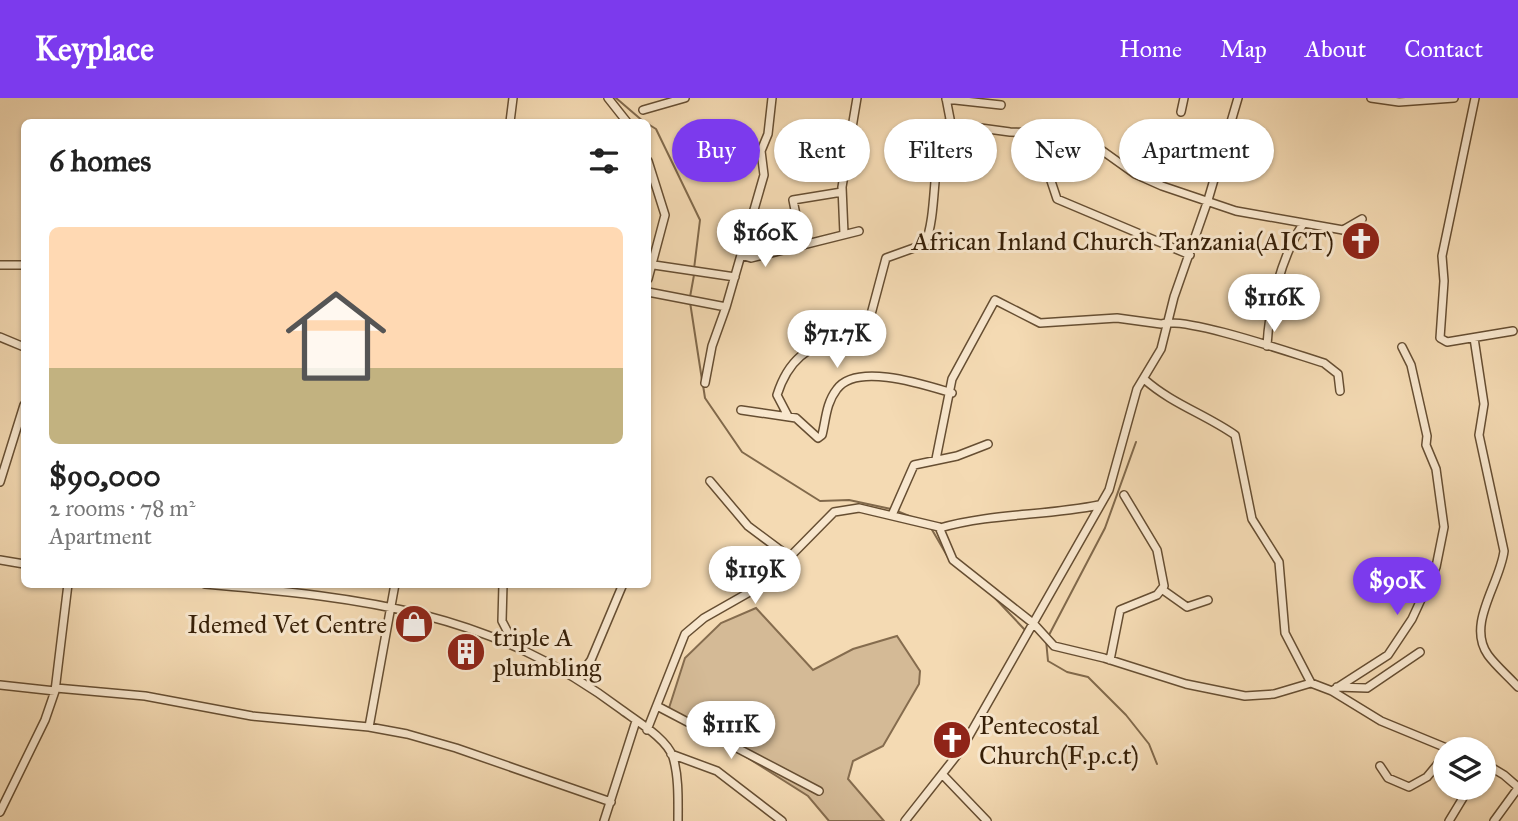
<!DOCTYPE html>
<html lang="en">
<head>
<meta charset="utf-8">
<style>
	body { margin:0; font-family:"IM FELL Great Primer",serif; background:#f2f2f2; color:#222; height:100vh; display:flex; flex-direction:column; font-size:26px; white-space:nowrap }
	* { box-sizing:border-box; margin:0 }
	p { font-size:23px; color:#767676 }
	.icon { flex:none; width:38px; height:38px; fill:none; stroke:currentColor; stroke-width:2; stroke-linecap:round; stroke-linejoin:round }
	.map { position:relative; flex:1; overflow:hidden }
	.panel { position:absolute; left:21px; top:21px; width:630px; height:469px; display:flex; flex-direction:column; background:#fff; border-radius:10px; box-shadow:0 2px 5px #0004 }
	.panel>* { flex:none }
	.top-card { position:absolute; left:672px; top:21px; width:665px; height:63px; display:flex; gap:14px }
	.controls { position:absolute; left:1433px; top:639px; display:grid; gap:14px }
	.controls a { display:grid; place-items:center; width:63px; height:63px; border-radius:50%; background:#fff; box-shadow:0 2px 5px #0004; font-size:35px }
	.price { position:absolute; translate:-50% -60px; padding:0 16px; border-radius:24px; background:#fff; color:#222; font-size:23px; line-height:46px; filter:drop-shadow(0 2px 4px #0008) }
	.price::after { content:''; position:absolute; left:50%; top:42px; width:21px; height:16px; margin-left:-10px; background:inherit; clip-path:polygon(0 0,100% 0,50% 100%) }
	.price.on { background:#7c3aed; color:#fff }
	ul { padding:0; list-style:none }
	li { display:grid; align-content:center; gap:14px; height:371px; padding:0 28px }
	li span { display:grid; place-items:center; height:217px; border-radius:10px; color:#555 }
	li>.icon { margin-inline-start:auto }
	span .icon { width:126px; height:126px; fill:#fffc; stroke-width:1 }
	li b { font-size:30px }
	h2 { display:flex; justify-content:space-between; align-items:center; height:84px; padding:0 28px; font-size:30px }
	.pill { padding:0 24px; border-radius:32px; background:#fff; box-shadow:0 2px 5px #0004; font-size:24px; line-height:63px }
	.pill.on { background:#7c3aed; color:#fff }
	header { display:flex; align-items:center; gap:42px; box-sizing:border-box; height:98px; padding:0 35px; background:#7c3aed; color:#fff }
	header strong { font-size:33px }
	nav { display:flex; gap:38px; margin-inline-start:auto; font-size:24px }
	.map>svg:first-child { display:block }
</style>
</head>
<body>
<header>
<strong>Keyplace</strong>
<nav><a>Home</a><a>Map</a><a>About</a><a>Contact</a></nav>
</header>
<div class="map">
<svg width="1518" height="723" viewBox="0 0 1518 723">
	<rect width="100%" height="100%" fill="#f4dab3"/>
	<filter id="stains"><feTurbulence type="fractalNoise" baseFrequency=".00286" numOctaves="4"/><feColorMatrix values="0 0 0 0 .2 0 0 0 0 .09 0 0 0 0 .02 0 0 0 .5 -.17"/></filter>
	<radialGradient id="worn" r=".72"><stop offset=".6" stop-color="#630" stop-opacity="0"/><stop offset="1" stop-color="#630" stop-opacity=".3"/></radialGradient>
	<path fill="#d4ba96" stroke="#856c4e" stroke-width="2" d="M756 510 813 572 853 551 897 538 920 573 919 586 883 648 853 663 848 681 884 723H829L808 698 669 610 685 560 721 525Z"/>
	<g fill="none" stroke-linecap="round" stroke-linejoin="round">
		<path stroke="#81694b" stroke-width="2" d="M616 0 644 24
			M648 26 656 31 700 122 694 171
			M1221 43 1225 34
			M690 199 694 177
			M690 204 702 282
			M703 287 705 300 742 354 820 403 849 402 891 411
			M897 413 914 420
			M931 430 949 461
			M969 471 979 478
			M993 498 1025 532 1015 551
			M1049 537 1105 430 1136 344
			M1046 542 1048 563 1067 574 1088 579 1126 617 1149 646 1157 666"/>
		<g stroke="#664e32" stroke-width="10">
			<path id="minor" d="M608 0 627 24
				M946 0 951 26 1010 34 1079 36 1135 76 1162 88 1236 113 1343 132 1362 121
				M1371 0 1399 4 1454 0
				M1475 0 1442 158 1444 183 1440 240 1447 244 1513 233
				M946 1 1001 7
				M643 12 685 0
				M1181 14 1184 0
				M510 24 513 0
				M1054 34 1050 80 1057 101 1190 157
				M648 63 665 117 648 181
				M844 136 842 89 857 0
				M802 147 793 102 842 94
				M741 157 751 160 859 133
				M0 167H24
				M654 167 735 179
				M648 194 726 209
				M0 239 24 249
				M1474 240 1484 306 1479 337 1504 453C1500 486 1466 526 1488 557 1496 568 1508 578 1518 589
				M1267 248C1269 209 1281 159 1303 126
				M1144 281C1172 306 1205 316 1235 337L1252 421 1279 464 1285 535 1311 585
				M705 285 712 248 726 209 764 77 761 53 768 36 772 0
				M741 312 796 320 818 340 822 337C826 321 826 305 837 291 857 264 925 287 952 295
				M788 318 777 297C795 240 832 249 870 220L886 160 925 146C939 113 930 49 949 23
				M936 361 952 281 995 202 1040 225 1117 220 1161 226C1186 218 1294 256 1324 265L1338 276 1340 293
				M710 383 748 428 791 460
				M0 384 24 307
				M892 417 914 367 957 358 988 346
				M940 430C992 415 1046 418 1099 407
				M0 462 24 466
				M205 486C365 500 490 513 622 612 638 624 666 640 673 659 679 679 678 703 678 723
				M503 486 502 523 515 548
				M1163 492 1187 509 1208 502
				M1110 562 1120 512 1157 497 1164 488 1157 452 1124 397
				M578 580 591 562 623 486
				M0 587 55 593
				M1337 589 1367 590 1420 554
				M56 590 145 598 252 618 369 629 407 636 456 650 611 704
				M1332 593 1388 557 1412 521 1436 469 1444 429 1436 371 1426 347 1427 338 1411 267 1402 249
				M657 608 819 693
				M369 629 395 486
				M647 632 685 536 704 520 762 487 834 414 859 410 939 429 953 462 1034 526 1054 548 1104 560 1186 586 1245 598 1274 596 1311 585 1332 593 1381 623 1449 651
				M671 656 717 673 782 723
				M1484 665 1504 677 1518 689
				M1380 668 1388 680 1409 689 1427 679 1446 656
				M942 676 987 723
				M0 714 45 622 55 593 68 486
				M604 723 636 623
				M905 723 961 652 1109 392 1137 291 1161 251 1174 199 1208 102 1238 0
				M1449 723 1469 690
				M1494 723 1518 690"/>
		</g>
		<use href="#minor" stroke="#f8e7ce" stroke-width="7"/>
	</g>
	<defs>
		<g id="church-disc" transform="scale(2.0125)"><circle r="9.5" fill="#8f2418" stroke="#f8e7ce"/><path d="M-1.2-6h2.4v3.5h3.3v2.4h-3.3V6h-2.4V-.1h-3.3v-2.4h3.3Z" fill="#fff"/></g>
		<g id="shop-disc" transform="scale(2.0125)"><circle r="9.5" fill="#8f2418" stroke="#f8e7ce"/><path d="M-5-2.5h2.3a2.7 3.5 0 0 1 5.4 0H5L5.5 6h-11ZM-1.5-2.5h3a1.5 2.3 0 0 0-3 0Z" fill="#fff"/></g>
		<g id="building-disc" transform="scale(2.0125)"><circle r="9.5" fill="#8f2418" stroke="#f8e7ce"/><path d="M-4-6H4V6H1V3H-1V6H-4ZM-2.5-4.3h1.7v1.8h-1.7ZM.8-4.3h1.7v1.8H.8ZM-2.5-1h1.7V.8h-1.7ZM.8-1h1.7V.8H.8Z" fill="#fff"/></g>
	</defs>
	<g fill-rule="evenodd">
		<use href="#church-disc" x="1361" y="143"/>
		<use href="#shop-disc" x="414" y="526"/>
		<use href="#building-disc" x="466" y="554"/>
		<use href="#church-disc" x="952" y="642"/>
	</g>
	<g text-anchor="middle" stroke-width="6" stroke-linejoin="round" paint-order="stroke">
		<g font-size="26" fill="#361f07" stroke="#f8e7ce" text-anchor="end">
			<text x="1334" y="152">African Inland Church Tanzania(AICT)</text>
			<text x="387" y="535">Idemed Vet Centre</text>
			<text x="493" y="548" text-anchor="start">triple A<tspan x="493" dy="30">plumbling</tspan></text>
			<text x="979" y="636" text-anchor="start">Pentecostal<tspan x="979" dy="30">Church(F.p.c.t)</tspan></text>
		</g>
	</g>
	<rect width="100%" height="100%" filter="url(#stains)"/>
	<rect width="100%" height="100%" fill="url(#worn)"/>
</svg>
<div class="controls">
<a><svg class="icon" aria-label="layers" viewBox="0 0 24 24"><path d="M12 4l9 5-9 5-9-5zM3 14l9 5 9-5"/></svg></a>
</div>
<b class="price" style="left:765px;top:171px">$160K</b>
<b class="price" style="left:1274px;top:236px">$116K</b>
<b class="price" style="left:837px;top:272px">$71.7K</b>
<b class="price" style="left:755px;top:508px">$119K</b>
<b class="price on" style="left:1397px;top:519px">$90K</b>
<b class="price" style="left:731px;top:663px">$111K</b>
<div class="top-card">
<a class="pill on">Buy</a>
<a class="pill">Rent</a>
<a class="pill">Filters</a>
<a class="pill">New</a>
<a class="pill">Apartment</a>
</div>
<section class="panel">
<h2>6 homes<svg class="icon" aria-label="filters" viewBox="0 0 24 24"><path d="M4 7h16M4 17h16"/><circle cx="9" cy="7" r="2"/><circle cx="15" cy="17" r="2"/></svg></h2>
<ul>
<li><span style="background:linear-gradient(#ffd9b3 65%,#c2b280 0)"><svg class="icon" aria-label="home" viewBox="0 0 24 24"><path d="M3 11l9-7 9 7M6 9v11h12V9"/></svg></span><div><b>$90,000</b><p>2 rooms · 78 m²</p><p>Apartment</p></div></li>
</ul>
</section>
</div>
</body>
</html>
